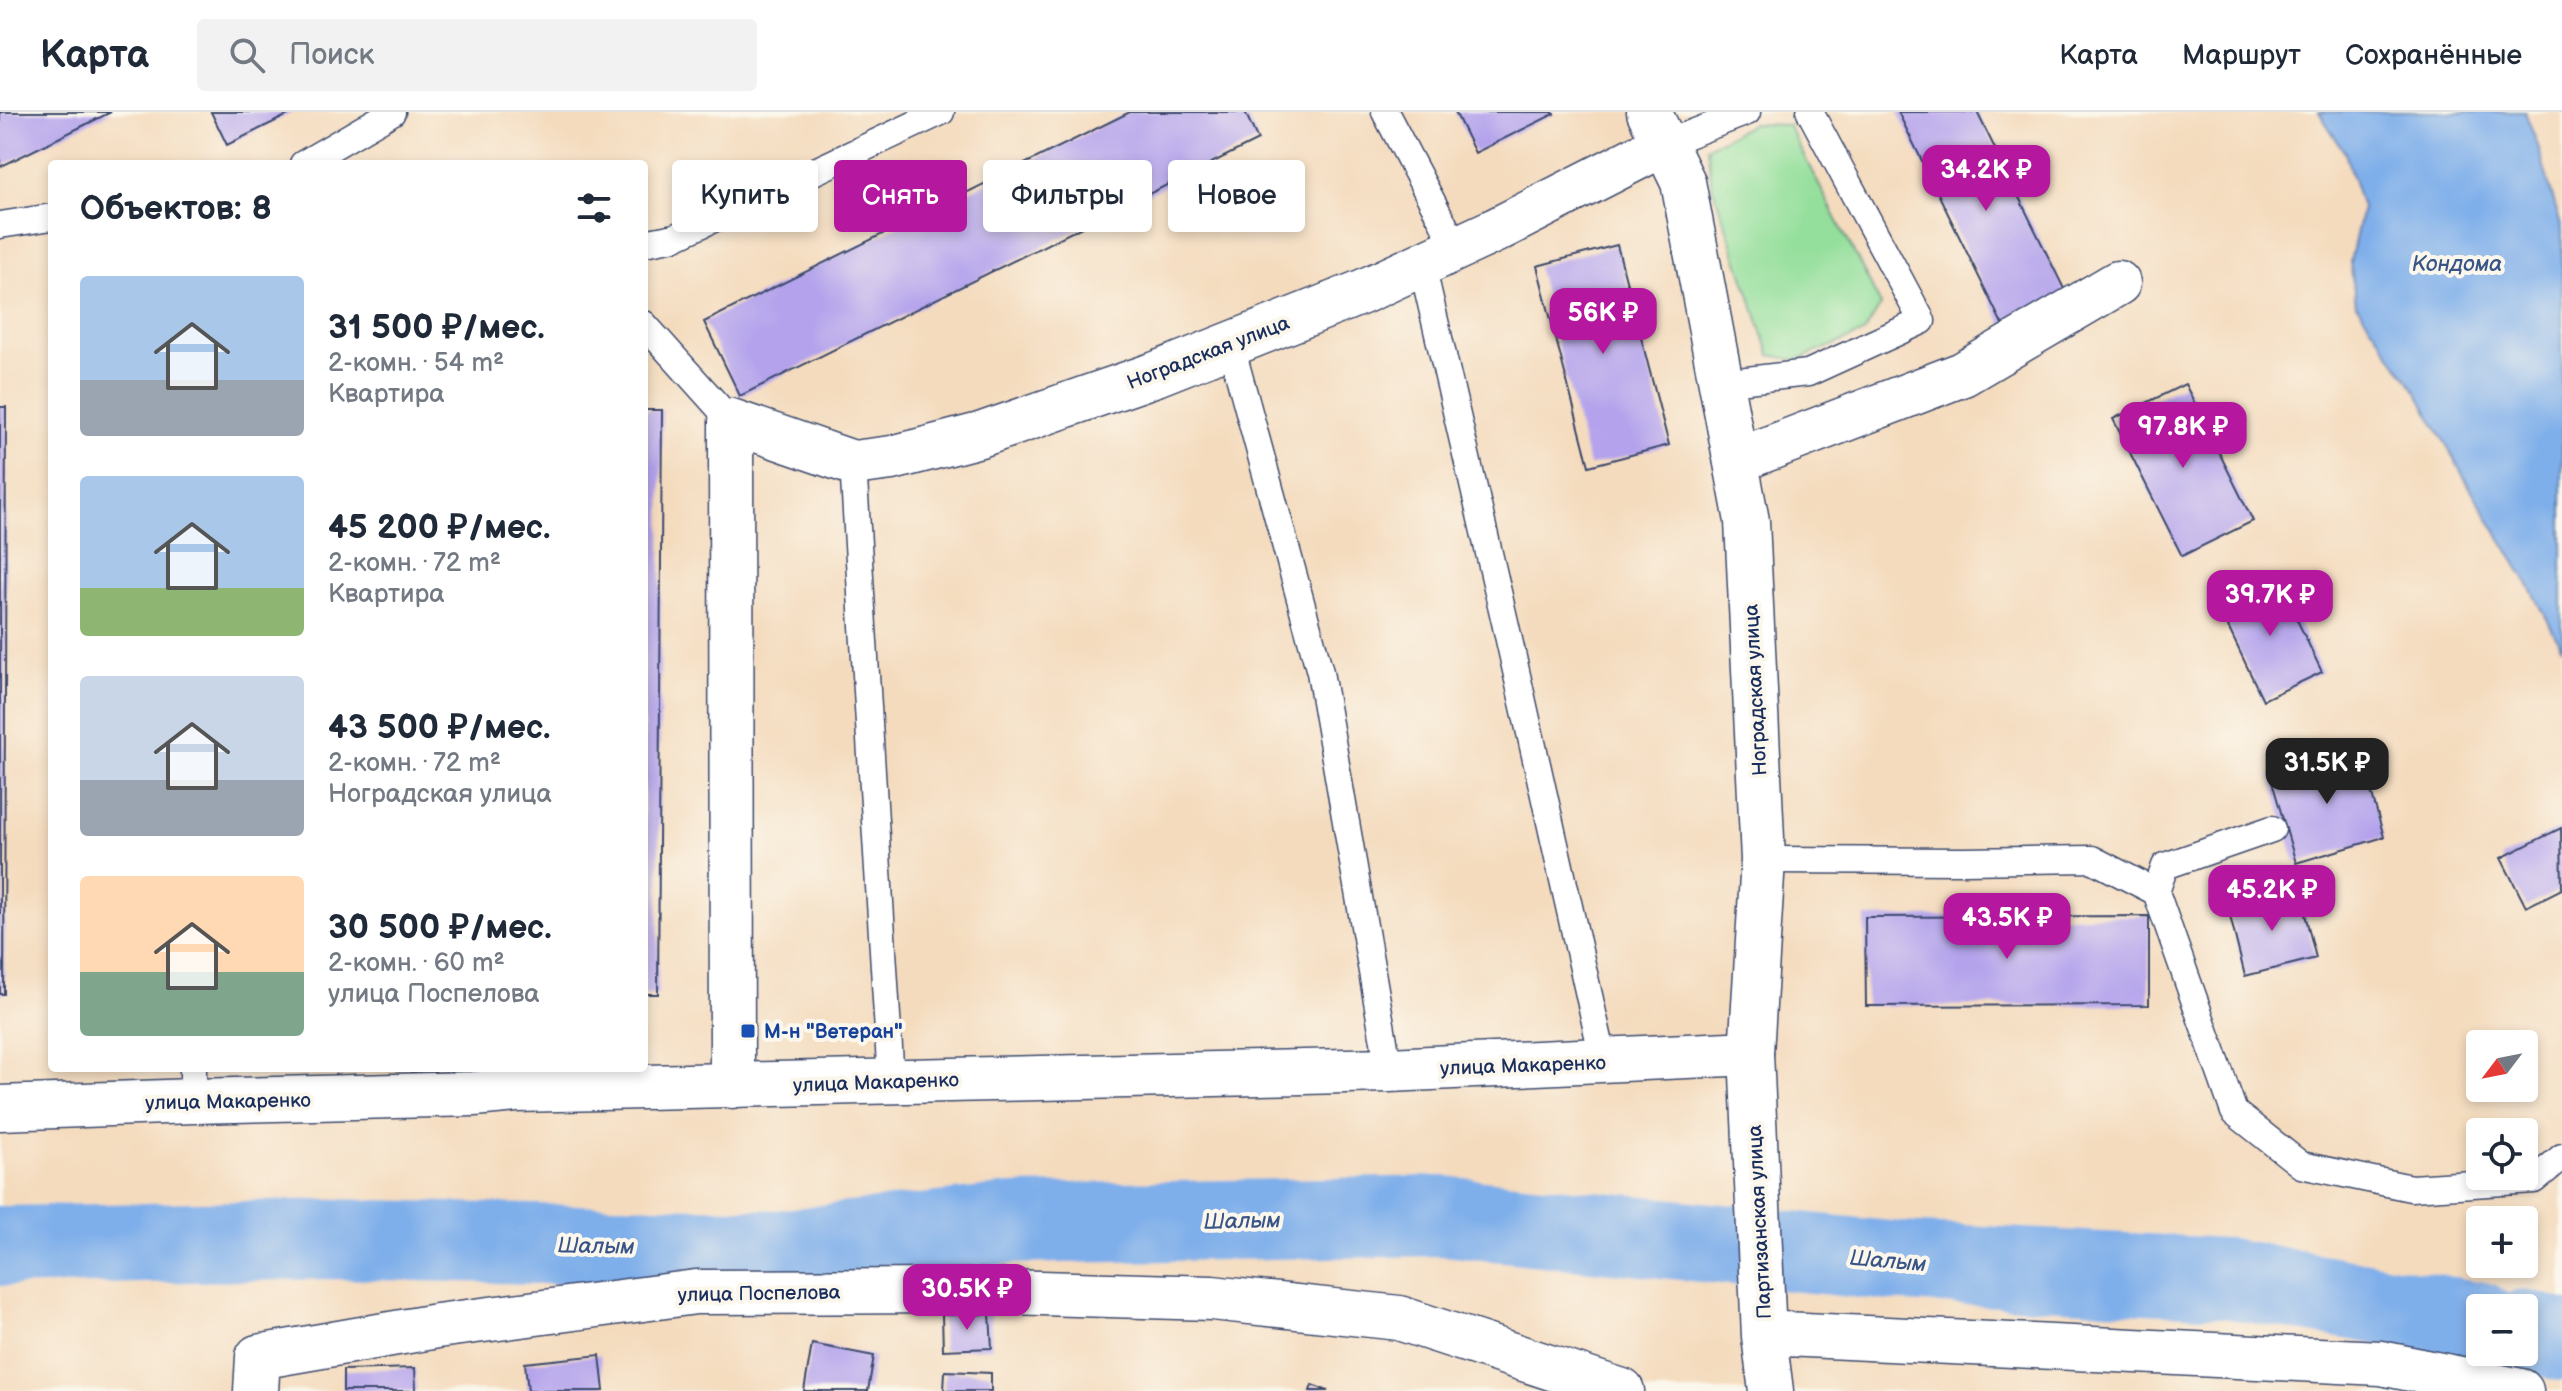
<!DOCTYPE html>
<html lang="ru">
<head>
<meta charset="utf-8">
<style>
	body { margin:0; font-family:"Balsamiq Sans",sans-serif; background:#f2f2f3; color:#1f2937; height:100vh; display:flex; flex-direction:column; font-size:30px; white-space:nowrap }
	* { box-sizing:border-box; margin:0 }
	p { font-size:26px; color:#747a83 }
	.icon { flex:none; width:44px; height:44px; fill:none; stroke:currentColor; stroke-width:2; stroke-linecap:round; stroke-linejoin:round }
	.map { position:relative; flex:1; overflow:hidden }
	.details { position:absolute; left:48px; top:48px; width:600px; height:912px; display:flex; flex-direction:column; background:#fff; border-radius:8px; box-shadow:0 4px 12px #0003 }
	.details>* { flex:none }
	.guide { position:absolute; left:672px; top:48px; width:760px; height:72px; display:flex; gap:16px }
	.needle { width:52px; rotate:238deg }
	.buttons { position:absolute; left:2466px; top:918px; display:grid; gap:16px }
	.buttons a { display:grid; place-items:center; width:72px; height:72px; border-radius:8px; background:#fff; box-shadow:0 4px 12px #0003; font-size:40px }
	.price { position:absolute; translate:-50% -68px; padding:0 18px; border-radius:16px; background:#b5179e; color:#fff; font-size:26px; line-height:52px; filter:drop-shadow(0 2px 4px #0008) }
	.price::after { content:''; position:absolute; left:50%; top:48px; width:24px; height:18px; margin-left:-12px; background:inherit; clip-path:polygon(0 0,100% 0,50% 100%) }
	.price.current { background:#222; color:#fff }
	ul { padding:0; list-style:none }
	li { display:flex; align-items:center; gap:24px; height:200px; padding:0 32px }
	li span { display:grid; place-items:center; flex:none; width:224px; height:160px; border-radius:8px; color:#555 }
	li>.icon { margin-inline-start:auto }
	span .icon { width:96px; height:96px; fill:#fffc; stroke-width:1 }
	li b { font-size:34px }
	h2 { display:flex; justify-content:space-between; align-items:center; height:96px; padding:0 32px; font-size:34px }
	.pill { padding:0 28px; border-radius:8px; background:#fff; box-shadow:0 4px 12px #0003; font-size:28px; line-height:72px }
	.pill.current { background:#b5179e; color:#fff }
	header { display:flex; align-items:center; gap:48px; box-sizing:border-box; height:112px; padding:0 40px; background:#fff; border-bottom:2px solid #e0e1e3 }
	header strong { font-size:38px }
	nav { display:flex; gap:44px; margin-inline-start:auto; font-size:28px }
	.search { width:560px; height:72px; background:#f2f2f3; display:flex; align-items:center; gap:20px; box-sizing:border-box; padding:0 28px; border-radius:8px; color:#747a83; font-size:30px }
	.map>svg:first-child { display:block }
</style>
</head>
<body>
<header>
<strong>Карта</strong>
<div class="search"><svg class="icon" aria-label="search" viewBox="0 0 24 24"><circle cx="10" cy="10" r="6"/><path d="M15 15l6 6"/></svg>Поиск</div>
<nav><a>Карта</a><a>Маршрут</a><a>Сохранённые</a></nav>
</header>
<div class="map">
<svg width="2562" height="1279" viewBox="0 0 2562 1279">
	<rect width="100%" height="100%" fill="#fbf7ec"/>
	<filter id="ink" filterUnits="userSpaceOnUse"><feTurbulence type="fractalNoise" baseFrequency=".0125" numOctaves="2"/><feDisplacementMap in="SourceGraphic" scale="16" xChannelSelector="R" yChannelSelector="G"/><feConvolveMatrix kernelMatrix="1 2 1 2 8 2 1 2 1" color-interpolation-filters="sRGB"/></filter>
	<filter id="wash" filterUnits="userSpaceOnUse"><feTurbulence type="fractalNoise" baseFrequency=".006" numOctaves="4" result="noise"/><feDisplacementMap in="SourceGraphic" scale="32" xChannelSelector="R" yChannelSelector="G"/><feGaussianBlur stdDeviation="1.8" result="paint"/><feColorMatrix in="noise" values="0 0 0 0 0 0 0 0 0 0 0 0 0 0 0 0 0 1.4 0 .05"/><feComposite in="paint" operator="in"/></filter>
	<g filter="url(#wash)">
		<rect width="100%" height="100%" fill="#f4dbbe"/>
		<path fill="#94df9b" stroke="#58877c" stroke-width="2" d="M1752 12 1788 13 1881 193 1864 221 1797 248 1770 243 1712 73 1707 35Z"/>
		<path fill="#7fafea" stroke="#4d6fa4" stroke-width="2" d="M2319 0H2525L2538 34 2562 117V536L2532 478 2468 372 2418 282 2356 192 2350 150 2362 96 2345 41Z"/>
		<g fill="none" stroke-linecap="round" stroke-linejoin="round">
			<path stroke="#7fafea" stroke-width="80" d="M0 1134 335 1127 778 1138 1011 1112 1443 1104 1901 1150 2227 1166 2480 1210
				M2524 1218 2562 1229"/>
		</g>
		<g id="blocks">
			<path fill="#b4a3ec" d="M0 0H111L0 55Z
				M211 0H294L227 33Z
				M1130 0H1245L1258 28 740 284 704 210Z
				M1455 0H1553L1554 2 1475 41Z
				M1898 0H1977L2069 187 2005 218Z
				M1617 133 1669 333 1589 354 1537 154Z
				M2185 272 2253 409 2182 444 2113 307Z
				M0 295H6L4 882H0Z
				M644 298H662L658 882H644Z
				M2276 464 2322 560 2263 588 2217 492Z
				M2359 637 2384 725 2296 751 2270 663Z
				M2561 716 2562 777 2526 795 2501 746Z
				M2299 778 2316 846 2245 864 2228 796Z
				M2149 804V893L1866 894 1865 805Z
				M990 1202 992 1236 943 1238 942 1203Z
				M812 1232 874 1244 868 1279H804Z
				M600 1243 604 1279H528L525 1251Z
				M415 1256 416 1279H343V1258Z
				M945 1259 991 1261V1279H944Z
				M1312 1273 1328 1279H1310Z"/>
		</g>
	</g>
	<g filter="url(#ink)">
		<use href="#blocks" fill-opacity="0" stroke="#3c496c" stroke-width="2"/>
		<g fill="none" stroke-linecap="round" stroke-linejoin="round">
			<g stroke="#3c496c" stroke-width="29">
				<path id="lane" d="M1385 0 1457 137
					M1664 32 1747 0
					M303 52 392 0
					M0 113 52 105
					M644 131 675 125 941 0
					M1422 153 1505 510 1604 950
					M644 212 731 309
					M1231 234 1320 560 1389 958
					M1721 271 1808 261 1922 209 1810 0
					M853 351 891 969
					M1763 748 1964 749 2092 747 2156 780 2234 1000 2301 1053 2411 1076 2534 1068 2562 1045
					M2156 780 2165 754 2272 717
					M193 989V956"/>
			</g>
			<g stroke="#3c496c" stroke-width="47">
				<path id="street" d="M1736 349 1963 262 2118 171
					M1751 941 1764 1224 1771 1279
					M732 974 731 309 853 351 892 346 980 323 1156 262 1362 180 1496 118 1664 32
					M1765 1221 2381 1251 2521 1279
					M256 1279 258 1245 437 1214 696 1180 975 1179 1212 1186 1399 1206 1622 1279"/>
			</g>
			<g stroke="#3c496c" stroke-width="47">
				<path id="secondary" d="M0 996 193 989 474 982 516 978 1389 958 1751 941 1763 748 1747 409 1683 70 1649 0"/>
			</g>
			<use href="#lane" stroke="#fff" stroke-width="26"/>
			<use href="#street" stroke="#fff" stroke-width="44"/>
			<use href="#secondary" stroke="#fff" stroke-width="44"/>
		</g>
	</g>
	<rect fill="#1a4fb4" stroke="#fbf7ec" stroke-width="3" x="740" y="911" width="16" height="16" rx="4"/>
	<g text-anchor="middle" stroke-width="8" stroke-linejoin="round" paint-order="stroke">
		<g font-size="20" fill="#1b2f5e" stroke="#fbf7ec">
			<text transform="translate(1208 240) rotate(-21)" y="7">Ноградская улица</text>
			<text transform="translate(1755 578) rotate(-93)" y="7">Ноградская улица</text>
			<text transform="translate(1523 953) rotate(-2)" y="7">улица Макаренко</text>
			<text transform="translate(876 970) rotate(-2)" y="7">улица Макаренко</text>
			<text transform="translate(228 989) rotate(-1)" y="7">улица Макаренко</text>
			<text transform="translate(1759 1110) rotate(-93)" y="7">Партизанская улица</text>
			<text transform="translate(759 1181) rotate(-1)" y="7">улица Поспелова</text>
		</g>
		<g font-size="20" font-weight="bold" fill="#164399" stroke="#fbf7ec" text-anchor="start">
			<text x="764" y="926">М-н "Ветеран"</text>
		</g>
		<g font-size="22" font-style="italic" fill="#395588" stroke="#fbf7ec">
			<text x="2457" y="159">Кондома</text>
			<text transform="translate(1242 1108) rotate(-1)" y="8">Шалым</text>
			<text transform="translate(596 1133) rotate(1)" y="8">Шалым</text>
			<text transform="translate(1888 1148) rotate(5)" y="8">Шалым</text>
		</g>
	</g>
</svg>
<div class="buttons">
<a><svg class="needle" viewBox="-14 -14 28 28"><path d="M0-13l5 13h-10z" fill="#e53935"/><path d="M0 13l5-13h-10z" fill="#747a83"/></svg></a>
<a><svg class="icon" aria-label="locate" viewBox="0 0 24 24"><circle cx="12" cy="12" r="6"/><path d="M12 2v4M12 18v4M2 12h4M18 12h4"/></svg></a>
<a>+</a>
<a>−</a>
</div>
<b class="price" style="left:1986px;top:101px">34.2K ₽</b>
<b class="price" style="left:1603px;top:244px">56K ₽</b>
<b class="price" style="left:2183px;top:358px">97.8K ₽</b>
<b class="price" style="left:2270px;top:526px">39.7K ₽</b>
<b class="price current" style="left:2327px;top:694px">31.5K ₽</b>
<b class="price" style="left:2272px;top:821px">45.2K ₽</b>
<b class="price" style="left:2007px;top:849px">43.5K ₽</b>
<b class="price" style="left:967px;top:1220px">30.5K ₽</b>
<div class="guide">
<a class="pill">Купить</a>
<a class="pill current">Снять</a>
<a class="pill">Фильтры</a>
<a class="pill">Новое</a>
</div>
<section class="details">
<h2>Объектов: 8<svg class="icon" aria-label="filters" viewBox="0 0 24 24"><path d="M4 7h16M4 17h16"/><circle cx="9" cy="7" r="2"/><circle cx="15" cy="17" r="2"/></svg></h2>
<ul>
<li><span style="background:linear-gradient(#a9c7e8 65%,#9aa5b1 0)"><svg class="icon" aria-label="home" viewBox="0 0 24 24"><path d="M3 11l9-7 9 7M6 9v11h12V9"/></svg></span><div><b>31 500 ₽/мес.</b><p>2-комн. · 54 m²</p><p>Квартира</p></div></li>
<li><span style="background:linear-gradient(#a9c7e8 70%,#8fb573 0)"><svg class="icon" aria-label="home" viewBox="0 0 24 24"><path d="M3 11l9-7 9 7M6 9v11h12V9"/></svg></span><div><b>45 200 ₽/мес.</b><p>2-комн. · 72 m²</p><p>Квартира</p></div></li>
<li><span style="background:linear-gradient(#c9d6e8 65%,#9aa5b1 0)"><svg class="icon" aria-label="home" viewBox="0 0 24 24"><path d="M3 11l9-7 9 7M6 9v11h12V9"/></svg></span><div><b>43 500 ₽/мес.</b><p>2-комн. · 72 m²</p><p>Ноградская улица</p></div></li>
<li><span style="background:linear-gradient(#ffd9b3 60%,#7fa58c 0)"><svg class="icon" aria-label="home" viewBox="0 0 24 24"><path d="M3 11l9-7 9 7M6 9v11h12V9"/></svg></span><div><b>30 500 ₽/мес.</b><p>2-комн. · 60 m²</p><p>улица Поспелова</p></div></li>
</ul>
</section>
</div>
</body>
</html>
